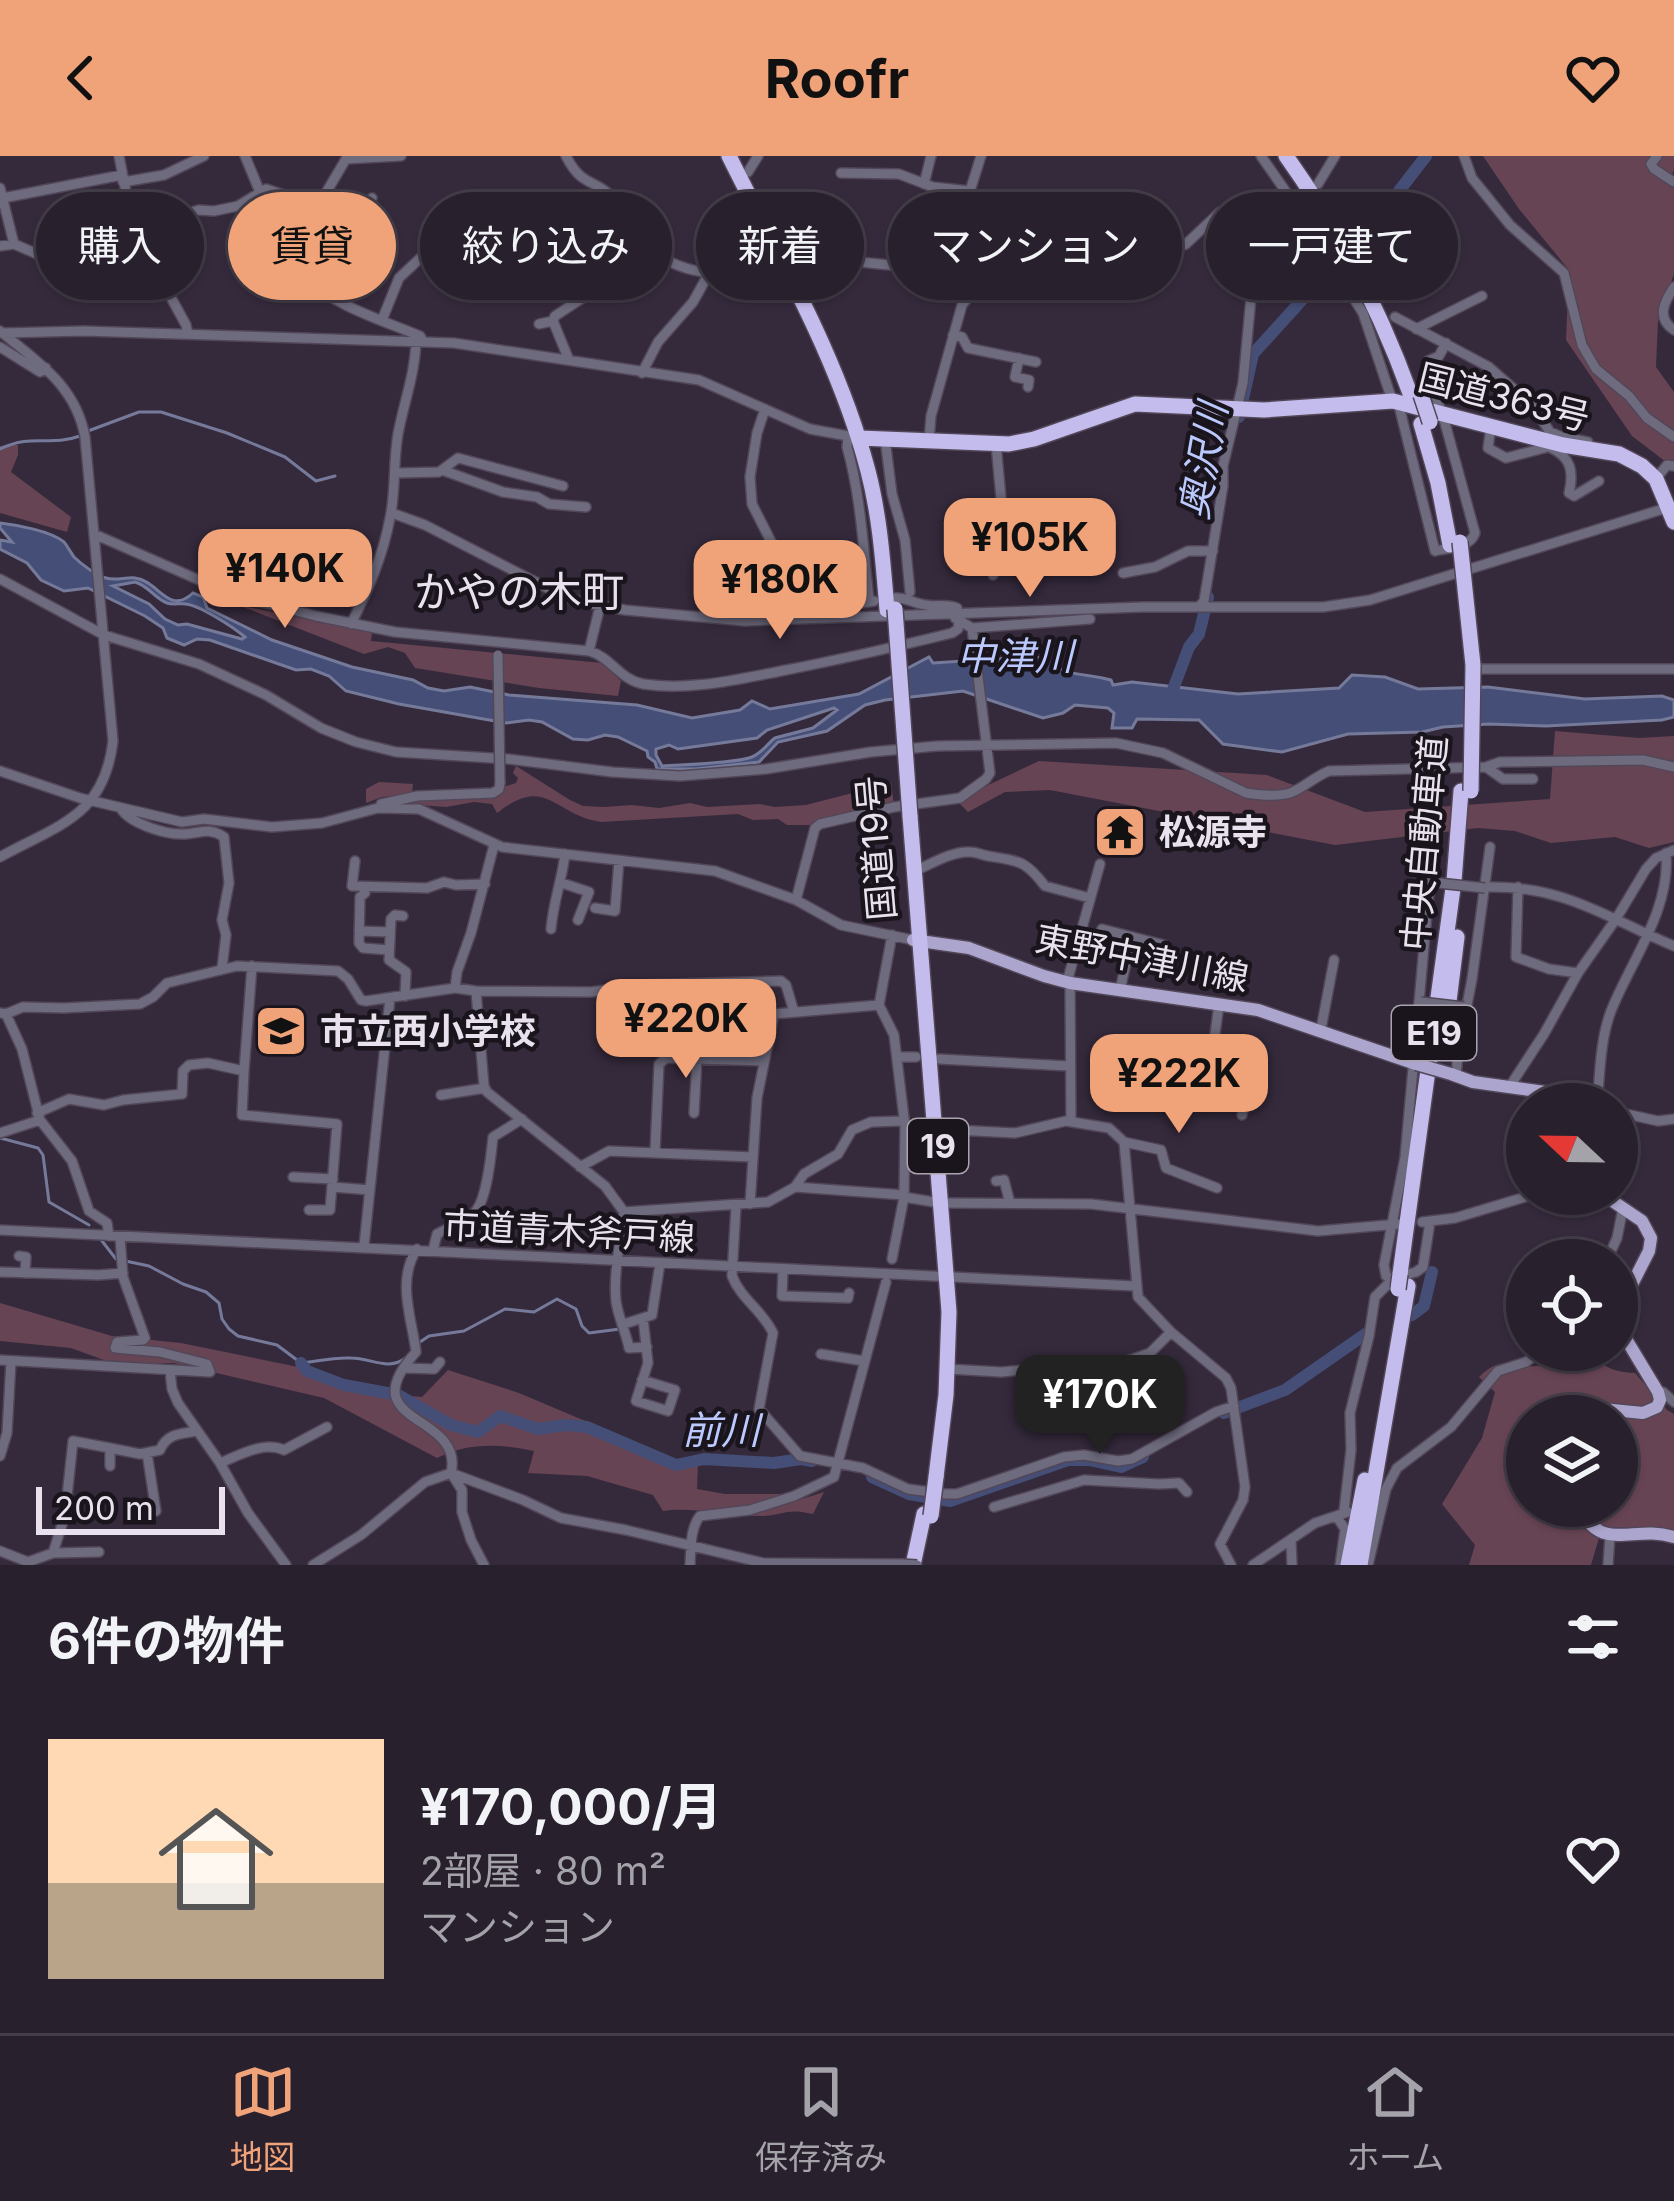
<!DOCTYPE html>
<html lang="ja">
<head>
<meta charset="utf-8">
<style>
	body { margin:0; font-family:Inter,"Noto Sans JP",sans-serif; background:#342d39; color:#f1f3f6; height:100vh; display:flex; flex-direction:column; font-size:45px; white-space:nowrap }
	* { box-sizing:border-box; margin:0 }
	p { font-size:39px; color:#a5a3aa }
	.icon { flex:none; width:66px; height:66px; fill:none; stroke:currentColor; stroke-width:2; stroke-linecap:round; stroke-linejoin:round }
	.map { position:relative; height:1409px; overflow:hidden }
	.details { display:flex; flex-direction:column; background:#28202d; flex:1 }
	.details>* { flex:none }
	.top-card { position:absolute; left:36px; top:36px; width:1602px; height:108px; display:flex; gap:24px }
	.needle { width:78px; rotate:292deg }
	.controls { position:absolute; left:1506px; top:927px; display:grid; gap:24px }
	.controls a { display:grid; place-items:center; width:132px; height:132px; border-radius:50%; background:#28202d; box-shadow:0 3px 9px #0004,0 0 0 3px #443e49; font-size:60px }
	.scale { position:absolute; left:36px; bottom:30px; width:189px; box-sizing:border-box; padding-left:12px; border:6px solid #e9e2ee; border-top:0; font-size:33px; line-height:42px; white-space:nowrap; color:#e9e2ee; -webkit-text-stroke:9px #1a151d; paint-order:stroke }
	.price { position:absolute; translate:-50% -102px; padding:0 27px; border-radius:24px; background:#f0a279; color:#111; font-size:39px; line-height:78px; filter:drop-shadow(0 3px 6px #0008) }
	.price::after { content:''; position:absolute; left:50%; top:72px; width:36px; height:27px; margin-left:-18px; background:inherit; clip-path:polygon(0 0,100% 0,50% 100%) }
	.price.current { background:#222; color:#fff }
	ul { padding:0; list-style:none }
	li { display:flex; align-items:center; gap:36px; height:300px; padding:0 48px }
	li span { display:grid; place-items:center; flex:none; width:336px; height:240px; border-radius:0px; color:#555 }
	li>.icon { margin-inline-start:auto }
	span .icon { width:144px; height:144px; fill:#fffc; stroke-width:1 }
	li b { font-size:51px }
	h2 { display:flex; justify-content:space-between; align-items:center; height:144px; padding:0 48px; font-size:51px }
	.chip { padding:0 42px; border-radius:54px; background:#28202d; box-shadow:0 3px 9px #0004,0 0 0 3px #443e49; font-size:42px; line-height:108px }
	.chip.current { background:#f0a279; color:#111 }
	header { display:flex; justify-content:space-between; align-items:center; height:156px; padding:0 48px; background:#f0a279; color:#111; font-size:54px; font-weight:700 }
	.tabs { display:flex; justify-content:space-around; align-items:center; height:168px; border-top:3px solid #443e49; background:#28202d; font-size:33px; color:#a5a3aa }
	.tabs a { display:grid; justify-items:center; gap:6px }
	.tabs .current { color:#f0a279 }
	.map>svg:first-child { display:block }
</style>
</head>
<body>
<header><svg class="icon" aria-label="back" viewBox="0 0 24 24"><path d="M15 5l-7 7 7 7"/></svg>Roofr<svg class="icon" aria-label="heart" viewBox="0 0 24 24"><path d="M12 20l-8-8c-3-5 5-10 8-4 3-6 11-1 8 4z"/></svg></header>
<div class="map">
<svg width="1674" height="1409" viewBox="0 0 1674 1409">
	<rect width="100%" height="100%" fill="#352a3c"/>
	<path fill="#674454" d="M1483 0H1674V14L1668 28 1674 32V118L1658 165 1656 211 1674 236V312L1632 280 1566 184 1569 114 1519 53Z
		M18 289V299L11 316 71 361 67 376 0 357V290Z
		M238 449 372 476 371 485 602 507 621 525 618 540 539 532 415 512 405 497 388 491 364 498Z
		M1555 575 1639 582 1674 580V686L1649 692 1615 681 1551 687 1515 675 1478 672 1335 689 1050 634 1005 636 968 656 960 648 984 631 1039 605 1267 619 1365 656 1550 643Z
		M516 610 570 644 583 650 604 651 632 649 659 652 690 647 707 651 760 648 775 651 806 649 891 627 894 650 812 669H787L778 663 753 664 738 658 601 666C552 658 547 618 497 657L492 648 474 646 446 651 406 648 401 640 382 641 366 647V633L379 626 413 628 412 637 494 639 503 631 516 627 518 622 513 617Z
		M0 1147 112 1180 181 1187 318 1215 362 1236 422 1241 448 1214 519 1237 590 1267 676 1313 698 1307 697 1333 725 1338H785L789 1347 824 1336 813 1358C787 1352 787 1358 764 1360 733 1361 691 1350 663 1355L653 1339 587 1320 528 1317 534 1295C499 1288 469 1286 437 1302L324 1242 174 1207H112L71 1192 0 1185Z
		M1567 1194H1591C1602 1212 1614 1216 1635 1217L1667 1254 1674 1258V1373L1602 1371 1587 1350H1617V1298L1621 1291 1617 1289V1260H1527V1350H1570L1581 1371 1599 1382 1591 1409H1469L1475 1389 1442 1348 1482 1282 1495 1236 1479 1221C1503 1198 1509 1212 1536 1210 1545 1209 1557 1203 1566 1200Z"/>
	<path fill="#454e76" stroke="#767a9a" stroke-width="3" fill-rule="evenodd" d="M0 367C17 369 51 375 64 386 66 388 71 397 74 401 81 408 97 420 106 422 115 425 126 421 135 422 159 425 168 460 193 437L203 441 207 452 272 484 352 511 413 524 428 532 444 535 470 531 509 539 637 549 692 562 740 554 752 545 770 553 859 538 929 501 933 507 1025 501 1045 502 1053 495V510C1071 520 1091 518 1111 524L1113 529 1132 526 1238 538 1339 532 1352 519 1385 521 1418 533 1488 531 1585 543 1662 540 1674 544V561L1662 564 1546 570 1489 568 1443 571 1422 576 1348 578 1282 596 1223 588 1199 564 1137 563 1132 572H1112L1114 557 1108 552 1075 549 1063 557 1043 562 963 535 885 544 865 549 827 575 778 586 759 606 696 613H657L655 606 648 601 647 595 618 581 605 579 588 584 573 583 542 566 529 564 506 567 399 548 346 535 329 520 311 513 296 514 210 484 197 483 184 489 167 482 163 472 145 460 88 432 64 435 41 424 27 407 0 393V384L12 386 0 372ZM135 426C149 430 154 442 167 447 173 449 180 447 186 448 201 450 233 471 245 481L242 483 187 468 178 469 165 463 149 448 113 430ZM834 552 837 554 813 572 775 582C767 588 762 597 752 601 737 607 681 609 662 610L656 599V593L669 589 678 593 757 582 767 574Z"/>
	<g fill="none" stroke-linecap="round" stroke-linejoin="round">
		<path stroke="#767a9a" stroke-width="3" d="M88 275 139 256H161L227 277 285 301 316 325 335 320
			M0 293C33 277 49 291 80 280
			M0 982 38 992 43 999 49 1046 89 1069
			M102 1085 116 1103 149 1110 183 1128 206 1136 219 1147 222 1163 229 1173 238 1180 277 1189 301 1207C318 1205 335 1201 351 1202 372 1202 388 1216 407 1201
			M417 1188 429 1180 464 1175 505 1153 534 1156 557 1143 576 1153 582 1170 589 1177 620 1173"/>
		<path stroke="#454e76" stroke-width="12" d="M1365 92 1373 86 1379 72 1397 58 1399 35 1426 0
			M1239 261 1253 198 1340 102
			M1169 544 1189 491 1199 478 1208 441
			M1412 1159 1424 1150 1432 1116
			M301 1207 307 1215 344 1229 398 1239 451 1269 478 1276 500 1260 538 1273 565 1269 587 1271 676 1309 704 1303 774 1307 801 1303 812 1305
			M1224 1257 1285 1234 1367 1177
			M872 1321 909 1338 950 1345 1068 1304H1089L1121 1311 1143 1301"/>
		<g stroke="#524758" stroke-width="12">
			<path id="minor" d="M119 0 133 72 186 169 188 178
				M245 0C258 30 283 98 303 119 333 150 382 164 420 180L423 185
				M566 0C582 32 595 22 613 42 623 54 626 71 637 82 682 127 728 118 785 114
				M1261 0 1298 53
				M1464 0 1472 22 1510 69 1564 117 1582 189 1596 213 1629 240 1647 262 1674 281
				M1657 0 1651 8 1654 13 1674 26
				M748 16 758 0
				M841 17 899 18 933 31 970 35
				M123 26 164 19 204 0
				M924 28 931 0
				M1318 28 1335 0
				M0 32 14 88
				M324 40 354 64 362 59 372 42
				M3 42 122 19
				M0 90 14 88 37 98H68L112 79 199 54 214 55 238 50 266 33 311 48 324 40 346 3 401 0
				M964 112V92L970 77V35L981 0
				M922 113 927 60
				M795 116 839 104 950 115 988 107 1008 106 1037 96 1073 92 1098 101 1148 104 1186 88 1220 56 1246 58 1264 63 1310 87 1317 103 1344 127 1363 157 1392 244
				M705 118 706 105 725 61 752 45
				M1674 131C1664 146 1656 162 1674 174
				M1395 161 1489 211 1532 249 1550 276 1562 281 1588 286
				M382 164 399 122 447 77
				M553 165 555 160 619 118
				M539 168 553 165 569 204
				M1416 173 1482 140
				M3 177 84 175 454 187 699 224 810 273 859 282
				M953 179 962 181 968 192 1036 206
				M0 191 40 216 46 212
				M1019 202 1015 221 1029 224 1028 231
				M642 217 658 186 693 146 708 119
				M1398 246 1435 395C1448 392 1470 392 1475 377L1445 267 1426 212 1428 205 1439 200 1446 187
				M765 253 757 277 750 321 752 348 799 441 803 462
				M1491 270 1488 292 1506 302 1548 291 1549 288
				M848 281 847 291C861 341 863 391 869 443
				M885 283 892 338 905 384 910 436
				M929 284 931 260 962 149 981 126 983 108
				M1551 292C1571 301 1574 316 1569 337L1574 340 1599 325
				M442 314 503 336 537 341 549 348 586 351
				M399 317 439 316 458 302 563 330
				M1659 319 1667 309 1674 310
				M392 357 425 369 561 439 581 446 625 454 744 465 1143 451H1323L1370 444 1663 353
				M94 378 231 438 316 460 395 476 589 495C611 501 620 524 643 528 689 535 735 524 781 515 838 504 895 491 952 477L958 473 959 466
				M1123 417 1155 411 1188 395H1213
				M993 419 1006 396 996 288
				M0 423 104 479 199 508 266 539 321 572 356 586 396 596 508 603 612 616 680 620 766 613 871 596 937 590 1116 587 1163 597 1246 637C1259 639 1277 641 1290 637 1302 633 1314 621 1329 615L1486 611 1503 623H1533
				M799 441 807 439 838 451 874 445
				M895 442C906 441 910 446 921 448 934 452 944 447 957 452V458
				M1199 451 1204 445 1223 330V310L1243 227 1252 131 1303 46
				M955 462 972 472 1090 463
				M351 468C368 434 383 400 390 362 396 335 393 306 398 278 404 246 415 218 416 185
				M589 495 600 450
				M1477 513H1674
				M1486 611 1500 606 1643 604 1674 611
				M0 615 80 642 182 666 204 663 272 671 322 667 378 652 419 653 502 691 715 715 796 744 841 769 913 784
				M381 648 417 640 493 637 499 633 500 627
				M121 653C131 668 166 679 185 678 201 677 210 671 224 681L229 727 222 764 226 779 222 812
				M0 701C60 668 104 660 113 585L85 281C76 230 38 206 0 175
				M355 705 352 730 427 732 444 726 456 729 485 728
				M915 715C931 708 952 695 970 696 976 696 982 699 988 700 1019 705 1025 704 1045 730L1090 742
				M562 727 589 736 578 764
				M1485 731C1564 729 1605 761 1674 790
				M1518 731 1516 801 1549 813 1578 817
				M365 737 360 741 359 787 363 792 389 794
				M796 744 815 672 820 668 894 651 960 642 986 623 990 617 972 472
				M595 752 615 755 619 704
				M403 760 395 759 391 763 389 804 406 816 405 840
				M551 773C553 747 562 724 565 698
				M1102 773 1164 789
				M359 775 390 776
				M1067 826 1100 708
				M1070 827 1071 966
				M455 832 457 816 471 777 494 689
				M1120 834 1132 781
				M476 835 484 930 487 936 605 1030 624 1056C621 1084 613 1117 616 1145 618 1161 626 1176 629 1192L647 1191
				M1219 848 1212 901 1202 937 1244 949 1242 959
				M0 857 6 858 23 851 64 852 140 848 153 841 167 827 237 810 338 815 348 823 361 844 366 845 455 832 476 835 591 836 642 829 781 825 786 829 794 856
				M6 858 22 893 40 964 72 1005 89 1055 107 1067 109 1080
				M1321 873 1334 804
				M897 901H916
				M939 903 1069 910
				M244 915 242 959 337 968 330 1054H309
				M1456 921 1458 896 1472 823 1490 691
				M1510 930 1544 878 1578 817 1616 763 1646 713 1656 702 1674 694
				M441 939 485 932
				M1558 941 1585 948
				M1597 948C1600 918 1600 884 1611 855 1631 805 1671 753 1666 697
				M1617 956 1658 965 1674 963
				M37 957 69 943 104 949 123 944 182 938 183 915 189 909 208 907 244 915 252 810
				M694 957 697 903
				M936 973 1015 977 1066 965 1109 972 1124 986 1138 1141 1171 1176 1226 1222 1231 1232 1245 1331 1243 1344 1220 1388 1231 1409
				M0 977 40 964
				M1124 986 1161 994 1166 1012 1217 1032
				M655 996 659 908 666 902 764 905
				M580 1011 609 995 753 1001
				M293 1021 333 1023
				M996 1025 1004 1024 1010 1047
				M333 1031 370 1034
				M795 1031 804 1018 838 998 852 974 871 966 904 965
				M904 1041 934 1046
				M942 1047 1091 1048 1318 1075 1399 1068
				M750 1048 757 942 774 858 879 849
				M736 1050 732 1120C741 1143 763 1155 773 1177L759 1253 800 1300 863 1312 908 1333 946 1338H957L1064 1301 1084 1299 1118 1305 1132 1303 1216 1256 1234 1250
				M624 1056 768 1046 795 1031 904 1039
				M1422 1066 1455 1062 1535 1038
				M0 1074 1135 1130
				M364 1090 390 842
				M417 1093C396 1125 412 1162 416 1196 349 1270 465 1256 451 1317L462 1334V1356L471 1384 484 1409
				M433 1094 437 1078C448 1072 463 1067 473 1058 487 1047 491 999 493 981L522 963
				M19 1100 26 1101 25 1117
				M892 1103 904 1041 905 970 894 879 879 849 892 779
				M1607 1104 1617 1082 1623 1052
				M783 1113 782 1140 848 1142 849 1137
				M0 1116 99 1119 123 1117
				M1394 1122 1386 1120 1384 1109 1405 1001 1433 691
				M624 1168 652 1159 660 1107
				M821 1198 864 1205
				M0 1204 210 1216 207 1208 160 1196 115 1192 117 1186 143 1184 145 1182 123 1121 120 1081
				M405 1212 434 1213 440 1206
				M948 1213 1001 1216 1127 1205 1150 1197 1171 1176
				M1021 1214 1022 1224 1039 1232 1042 1254
				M170 1215 172 1233 178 1247 220 1307 248 1357 286 1409
				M642 1224 675 1234 668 1255 636 1245 648 1207 643 1162
				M1658 1236H1663L1674 1246
				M147 1297 156 1355
				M0 1300 7 1277 11 1205
				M220 1307C240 1299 263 1285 284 1294L327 1271
				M110 1310V1292L140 1298 160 1294C167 1277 181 1278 197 1275
				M994 1351 1084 1324 1159 1328 1179 1327 1187 1336
				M1344 1355 1351 1294 1350 1257 1369 1180 1375 1141 1394 1122 1416 1116 1423 1111 1430 1066
				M1337 1361 1345 1373 1340 1409
				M1291 1384 1292 1409
				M0 1395 28 1406 53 1397 65 1359 73 1285 110 1292
				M53 1397 99 1396
				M313 1409 361 1379 425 1326 451 1317 523 1344 561 1362 626 1374 763 1407 902 1408
				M690 1409C691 1393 690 1372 700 1360L750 1354 794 1340 834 1321 886 1126
				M1253 1409 1315 1367 1348 1356
				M1368 1409 1386 1333 1397 1312 1451 1271 1498 1215 1526 1206 1542 1194
				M1608 1409 1610 1379"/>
		</g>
		<g stroke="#524758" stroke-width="15">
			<path id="major" d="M913 784 969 792 1044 820 1070 827 1258 854 1416 908
				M1451 918 1473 926 1552 937 1558 941 1560 948
				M1562 1260 1571 1253 1582 1251 1643 1257 1657 1251 1660 1244 1658 1236 1623 1178 1620 1164 1622 1148 1649 1095 1651 1082 1642 1065 1602 1038
				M1578 1350C1602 1399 1632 1368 1674 1381"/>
		</g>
		<g stroke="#524758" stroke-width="18">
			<path id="highway" d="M729 0C780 103 839 204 868 315 880 361 883 407 887 454
				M1286 0C1339 74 1380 154 1411 240
				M1421 268 1438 327 1450 389
				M859 282 1009 288 1034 283 1135 248 1264 254 1393 245 1563 289 1619 298 1642 310 1656 323 1674 366
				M910 660 949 1156 946 1239 936 1321
				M1448 853 1457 781
				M1400 1118 1454 725 1461 635
				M913 1409 924 1358
				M1348 1409 1365 1324
				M1360 1409 1408 1130"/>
		</g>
		<use href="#minor" stroke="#6e6b7e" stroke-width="9"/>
		<use href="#major" stroke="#aca5cd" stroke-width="12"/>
		<use href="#highway" stroke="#c4bcec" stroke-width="15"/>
		<g stroke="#524758" stroke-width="12" stroke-linecap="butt">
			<path id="minor-bridge" d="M498 499 500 627
				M1429 726 1485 732
				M1421 846 1464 851
				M902 1408 917 1409"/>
		</g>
		<g stroke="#524758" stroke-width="15" stroke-linecap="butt">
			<path id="major-bridge" d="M1416 908 1451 918"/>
		</g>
		<g stroke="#524758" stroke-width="18" stroke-linecap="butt">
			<path id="highway-bridge" d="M1421 239 1430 266
				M1460 386 1473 509 1471 635
				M895 453 910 660
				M1398 1133 1400 1118
				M931 1360 936 1321"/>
		</g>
		<use href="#minor-bridge" stroke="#6e6b7e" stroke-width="9"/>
		<use href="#major-bridge" stroke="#aca5cd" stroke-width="12"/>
		<use href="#highway-bridge" stroke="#c4bcec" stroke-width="15"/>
	</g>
	<defs>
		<g id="temple-square" transform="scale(2.7)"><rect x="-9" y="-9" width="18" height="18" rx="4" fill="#f0a279" stroke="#1a151d"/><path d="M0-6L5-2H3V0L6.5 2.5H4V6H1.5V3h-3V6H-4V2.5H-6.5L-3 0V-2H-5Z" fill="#111"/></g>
		<g id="school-square" transform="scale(2.7)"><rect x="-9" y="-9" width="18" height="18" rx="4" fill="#f0a279" stroke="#1a151d"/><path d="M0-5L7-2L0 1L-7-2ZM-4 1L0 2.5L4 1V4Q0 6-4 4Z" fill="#111"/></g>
	</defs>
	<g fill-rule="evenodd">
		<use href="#temple-square" x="1120" y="676"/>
		<use href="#school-square" x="281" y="875"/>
	</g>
	<g text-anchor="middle" stroke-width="9" stroke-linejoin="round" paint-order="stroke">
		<g fill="#1a151d" stroke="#aba4af" stroke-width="3">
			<rect x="1392" y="850" width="84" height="54" rx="9"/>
			<rect x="908" y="963" width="60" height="54" rx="9"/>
		</g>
		<g font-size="33" font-weight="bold" fill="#e9e2ee">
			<text x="1434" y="889">E19</text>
			<text x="938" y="1002">19</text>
		</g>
		<g font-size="36" fill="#e9e2ee" stroke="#1a151d">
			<text transform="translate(1504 241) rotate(14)" y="13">国道363号</text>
			<text transform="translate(1424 687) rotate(-85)" y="13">中央自動車道</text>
			<text transform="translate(876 692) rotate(-95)" y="13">国道19号</text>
			<text transform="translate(1142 802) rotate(11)" y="13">東野中津川線</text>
			<text transform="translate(569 1075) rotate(3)" y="13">市道青木斧戸線</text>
		</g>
		<g font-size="36" font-weight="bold" fill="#e9e2ee" stroke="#1a151d" text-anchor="start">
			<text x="1159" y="689">松源寺</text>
			<text x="320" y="888">市立西小学校</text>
		</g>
		<g font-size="39" font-style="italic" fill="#bbc9ff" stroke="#1a151d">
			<text transform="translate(1203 305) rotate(-80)" y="14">奥沢川</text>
			<text x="1015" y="514">中津川</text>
			<text x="721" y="1288">前川</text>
		</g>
		<g font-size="42" fill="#e9e2ee" stroke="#1a151d">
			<text x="519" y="451">かやの木町</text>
		</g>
	</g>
</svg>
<div class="controls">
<a><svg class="needle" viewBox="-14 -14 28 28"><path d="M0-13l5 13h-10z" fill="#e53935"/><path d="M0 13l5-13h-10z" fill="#a5a3aa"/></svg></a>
<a><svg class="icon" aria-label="locate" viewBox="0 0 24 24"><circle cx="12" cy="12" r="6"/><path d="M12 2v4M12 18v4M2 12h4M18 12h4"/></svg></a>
<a><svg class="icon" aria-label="layers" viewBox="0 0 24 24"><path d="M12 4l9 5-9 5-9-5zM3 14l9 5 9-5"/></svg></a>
</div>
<div class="scale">200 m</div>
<b class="price" style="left:1030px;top:444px">¥105K</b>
<b class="price" style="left:285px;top:475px">¥140K</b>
<b class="price" style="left:780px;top:486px">¥180K</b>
<b class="price" style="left:686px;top:925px">¥220K</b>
<b class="price" style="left:1179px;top:980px">¥222K</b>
<b class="price current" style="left:1100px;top:1301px">¥170K</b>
<div class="top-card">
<a class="chip">購入</a>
<a class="chip current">賃貸</a>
<a class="chip">絞り込み</a>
<a class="chip">新着</a>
<a class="chip">マンション</a>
<a class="chip">一戸建て</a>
</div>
</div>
<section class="details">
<h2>6件の物件<svg class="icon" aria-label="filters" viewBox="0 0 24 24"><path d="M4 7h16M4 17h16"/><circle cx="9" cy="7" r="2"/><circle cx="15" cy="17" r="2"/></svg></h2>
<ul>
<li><span style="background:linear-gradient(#ffd9b3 60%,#b9a48a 0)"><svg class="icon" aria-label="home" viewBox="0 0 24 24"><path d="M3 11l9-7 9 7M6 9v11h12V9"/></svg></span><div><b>¥170,000/月</b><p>2部屋 · 80 m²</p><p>マンション</p></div><svg class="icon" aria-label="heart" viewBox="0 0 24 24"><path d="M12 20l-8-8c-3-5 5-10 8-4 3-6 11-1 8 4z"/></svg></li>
</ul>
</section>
<nav class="tabs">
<a class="current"><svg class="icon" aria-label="map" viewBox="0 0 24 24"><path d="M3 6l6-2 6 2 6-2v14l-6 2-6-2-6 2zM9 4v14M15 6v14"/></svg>地図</a>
<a><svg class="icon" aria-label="saved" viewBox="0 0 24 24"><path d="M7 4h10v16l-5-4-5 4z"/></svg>保存済み</a>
<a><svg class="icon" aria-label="home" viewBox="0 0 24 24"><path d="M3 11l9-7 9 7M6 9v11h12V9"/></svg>ホーム</a>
</nav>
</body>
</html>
